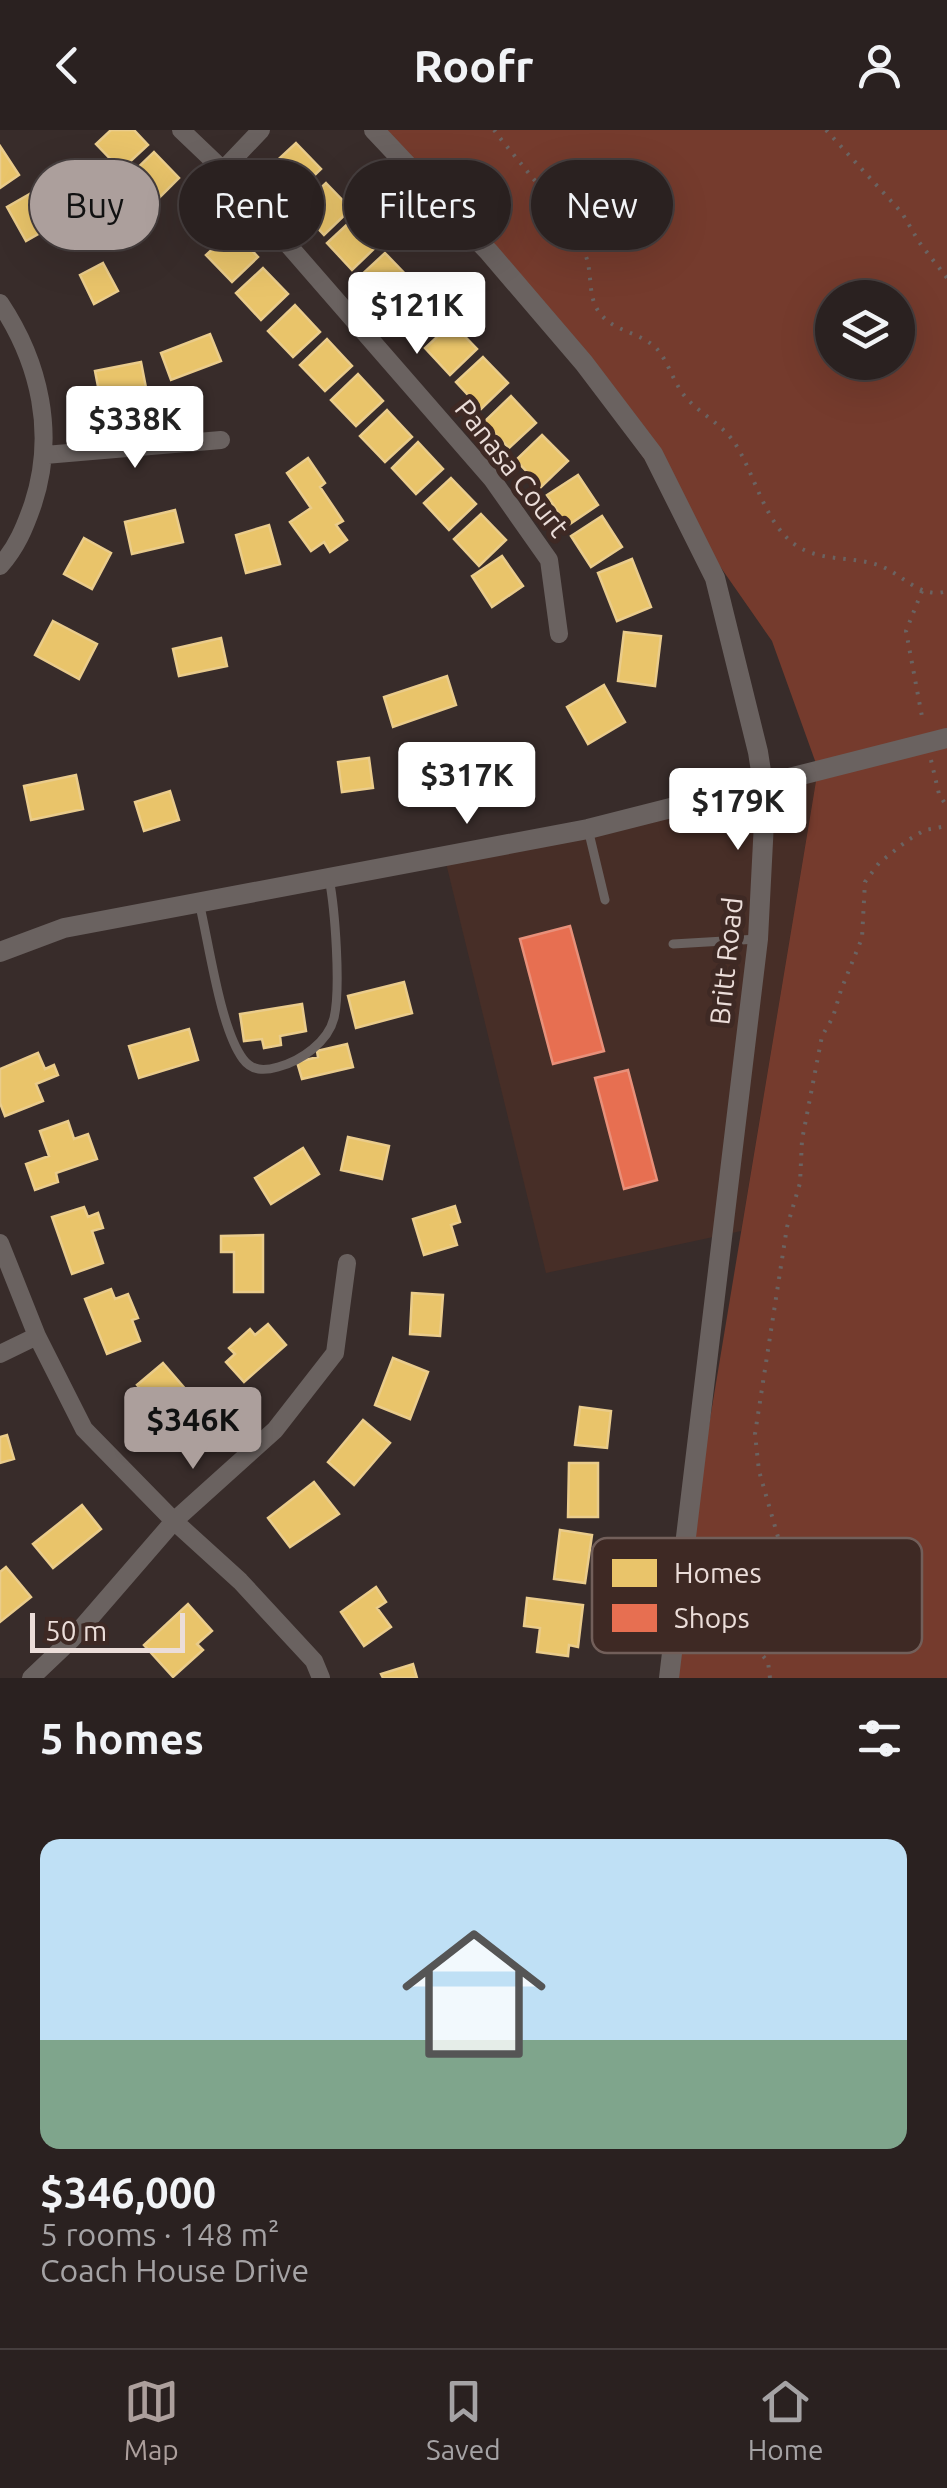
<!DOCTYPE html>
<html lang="en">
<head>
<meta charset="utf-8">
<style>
	body { margin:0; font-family:Ubuntu,sans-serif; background:#362e2d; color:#f1f3f6; height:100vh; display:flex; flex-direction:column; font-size:38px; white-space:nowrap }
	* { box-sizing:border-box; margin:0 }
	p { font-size:32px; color:#a5a3a5 }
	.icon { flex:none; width:55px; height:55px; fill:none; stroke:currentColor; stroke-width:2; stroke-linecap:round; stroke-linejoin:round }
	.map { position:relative; height:1548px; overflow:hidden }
	.panel { display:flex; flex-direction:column; background:#2a2120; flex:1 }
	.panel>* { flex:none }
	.hud { position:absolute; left:30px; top:30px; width:888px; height:90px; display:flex; gap:20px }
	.tools { position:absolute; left:815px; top:150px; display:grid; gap:20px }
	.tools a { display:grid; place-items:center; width:100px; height:100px; border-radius:50%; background:#2a2120; box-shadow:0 10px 40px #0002,0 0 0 2px #463e3e; font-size:50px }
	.scale { position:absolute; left:30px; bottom:25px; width:155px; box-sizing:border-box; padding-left:10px; border:5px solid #ebddd9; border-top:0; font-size:28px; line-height:35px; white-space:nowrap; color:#ebddd9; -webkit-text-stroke:8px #3e2924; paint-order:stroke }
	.price { position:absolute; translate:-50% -85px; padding:0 22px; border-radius:10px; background:#fff; color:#222; font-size:32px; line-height:65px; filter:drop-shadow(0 2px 5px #0008) }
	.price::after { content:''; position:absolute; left:50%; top:60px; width:30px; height:22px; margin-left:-15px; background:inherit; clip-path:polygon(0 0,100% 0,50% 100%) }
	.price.current { background:#ac9f9c; color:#111 }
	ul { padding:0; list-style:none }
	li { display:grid; align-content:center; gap:20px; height:530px; padding:0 40px }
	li+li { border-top:2px solid #463e3e }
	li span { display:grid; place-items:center; height:310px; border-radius:20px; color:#555 }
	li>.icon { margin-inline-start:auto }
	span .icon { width:180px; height:180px; fill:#fffc; stroke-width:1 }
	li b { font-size:42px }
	h2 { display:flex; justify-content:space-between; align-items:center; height:120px; padding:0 40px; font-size:42px }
	.pill { padding:0 35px; border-radius:45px; background:#2a2120; box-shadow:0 10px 40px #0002,0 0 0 2px #463e3e; font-size:35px; line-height:90px }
	.pill.current { background:#ac9f9c; color:#111 }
	header { display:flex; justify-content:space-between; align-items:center; height:130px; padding:0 40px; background:#2a2120; font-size:45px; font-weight:700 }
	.tab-bar { display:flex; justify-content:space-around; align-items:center; height:140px; border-top:2px solid #463e3e; background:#2a2120; font-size:28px; color:#a5a3a5 }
	.tab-bar a { display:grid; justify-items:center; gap:5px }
	.tab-bar .current { color:#ac9f9c }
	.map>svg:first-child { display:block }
</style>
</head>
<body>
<header><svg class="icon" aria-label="back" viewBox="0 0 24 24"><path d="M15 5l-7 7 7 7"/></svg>Roofr<svg class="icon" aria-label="person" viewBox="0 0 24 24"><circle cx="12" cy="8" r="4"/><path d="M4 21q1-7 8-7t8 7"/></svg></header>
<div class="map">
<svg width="947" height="1548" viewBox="0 0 947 1548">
	<rect width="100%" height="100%" fill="#382c2a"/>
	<path fill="#472e27" d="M818 639 741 1101 546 1143 446 733Z"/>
	<path fill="#753b2d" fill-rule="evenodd" d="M380 0H947V1548H667L818 639 772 511 664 356 451 61ZM832 168H898V232H832Z"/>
	<path fill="#e9c46a" stroke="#eacc8b" stroke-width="2.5" d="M111 0H134L148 15 121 40 96 14Z
		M296 13 321 39 294 65 269 38Z
		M0 16 19 45 0 58Z
		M154 22 179 48 153 74 128 47Z
		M326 53 351 79 324 105 299 78Z
		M35 61 54 95 26 111 7 77Z
		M354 88 379 114 352 140 327 113Z
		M233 100 258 127 232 152 206 125Z
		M385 123 410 149 383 175 358 148Z
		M103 133 118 161 94 174 80 145Z
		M263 138 288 164 261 190 236 163Z
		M420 160 445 186 418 212 393 185Z
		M295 175 320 202 293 227 268 201Z
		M452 193 477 219 450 245 425 218Z
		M210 204 221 231 171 250 161 223Z
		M327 209 352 236 325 261 300 235Z
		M483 227 508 253 481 279 456 252Z
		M141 232 147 263 101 272 95 241Z
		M358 244 383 271 356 296 331 270Z
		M511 266 536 293 509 318 484 292Z
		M387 280 412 307 385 332 360 306Z
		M542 305 568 331 541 357 516 330Z
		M418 312 443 339 416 364 392 338Z
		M308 328 325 353 320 357 343 391 336 395 347 410 330 422 324 412 311 421 290 392 311 378 287 343Z
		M578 345 598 375 567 396 547 365Z
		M451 348 476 374 449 400 424 373Z
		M175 380 183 412 132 424 125 392Z
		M481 384 506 410 479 436 454 409Z
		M602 386 622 417 591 437 571 406Z
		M269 395 280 434 246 443 236 405Z
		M84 408 111 423 92 459 64 444Z
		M502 426 523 456 492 477 472 446Z
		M632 429 651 477 617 491 598 443Z
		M53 491 97 514 79 549 35 525Z
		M624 502 661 506 655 556 618 551Z
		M221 508 227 536 179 546 173 519Z
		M447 546 456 575 393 597 384 567Z
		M604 555 625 592 588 614 567 577Z
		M369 628 373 658 342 662 338 632Z
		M76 645 83 679 31 690 24 656Z
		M170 661 179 690 144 701 135 672Z
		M404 852 412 883 356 898 348 866Z
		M302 874 306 901 280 906 281 915 264 918 262 909 244 911 240 884Z
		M189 899 198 930 139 948 129 916Z
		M347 914 353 937 302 949 297 932 318 927 317 921Z
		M38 923 45 939 54 935 58 945 36 954 43 971 5 986 0 973V939Z
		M68 991 74 1009 88 1004 97 1029 56 1043 58 1052 35 1060 26 1034 49 1026 40 1001Z
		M348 1007 389 1016 382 1049 341 1040Z
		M303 1018 319 1044 271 1074 255 1048Z
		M455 1076 460 1092 451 1095 457 1115 424 1125 413 1089Z
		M84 1077 88 1087 98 1083 103 1098 92 1101 103 1133 72 1144 52 1087Z
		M263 1105V1162H234V1122H221V1106Z
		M111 1159 115 1169 128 1164 138 1188 132 1190 140 1211 107 1224 85 1169Z
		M412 1163 443 1165 440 1206 410 1204Z
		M268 1194 286 1215 244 1252 226 1232 235 1224 229 1218 250 1199 255 1205Z
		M393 1228 428 1242 410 1289 375 1275Z
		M163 1233 212 1290 187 1312 137 1255Z
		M580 1277 611 1281 607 1318 575 1315Z
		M363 1290 390 1313 354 1355 328 1332Z
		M7 1305 14 1329 0 1333V1307Z
		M569 1333H598V1387H568Z
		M314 1352 339 1384 290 1417 268 1388Z
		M82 1375 101 1399 53 1438 33 1414Z
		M560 1400 592 1405 585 1453 554 1449Z
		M6 1437 31 1467 0 1492V1442Z
		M376 1457 386 1472 377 1478 391 1497 364 1516 341 1482Z
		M527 1468 583 1475 578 1517 569 1515 568 1526 537 1522 540 1498 524 1496Z
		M188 1474 212 1501 197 1514 203 1520 173 1547 144 1515Z
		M413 1534 417 1548H383L381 1544Z"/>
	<path fill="#e76f51" stroke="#e8907a" stroke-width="2.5" d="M570 796 604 921 553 934 520 809Z
		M628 940 657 1050 624 1059 595 948Z"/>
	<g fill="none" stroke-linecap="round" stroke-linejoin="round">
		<path stroke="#6b6361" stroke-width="4" stroke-dasharray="2.5 8" stroke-linecap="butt" d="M494 0C521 36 567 84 585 124 593 142 587 166 599 182 613 202 641 202 657 219 670 234 674 256 689 271 703 285 722 295 734 312 755 343 764 394 797 416 822 432 852 426 878 435 902 443 920 470 947 461
			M826 0 902 83 919 112 947 148
			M550 74 559 68
			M922 461 906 501 923 592
			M931 630 939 664 947 677
			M770 1548 768 1532 753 1514 745 1491 749 1473 775 1435 780 1414 759 1341 755 1304 787 1097 800 1053 802 1010 822 906 833 887 841 860 862 808 865 752 879 733 908 710 925 700 947 696"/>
		<path stroke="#6a6260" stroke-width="9" d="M588 699 605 770
			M199 772C209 813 220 898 243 929 252 941 264 941 278 937 301 931 328 912 334 888 341 858 335 779 329 748
			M673 814 758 809"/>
		<path stroke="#6a6260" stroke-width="18" d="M181 0 223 40 492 349 549 430 559 504
			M223 40 261 0
			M0 173C40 233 56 304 33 374 25 397 17 417 0 436
			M45 325 221 310
			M0 1113 37 1206 84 1299 174 1391 240 1451 314 1531 321 1548
			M0 1224 37 1206
			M31 1548 71 1510 174 1391 275 1300 335 1223 347 1133"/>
		<path stroke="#6a6260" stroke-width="20" d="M374 0 489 122 584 233 653 324 715 448 758 622 763 654 764 692 758 809 669 1548
			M0 822 64 798 588 699 947 608"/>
	</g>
	<g text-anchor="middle" stroke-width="10" stroke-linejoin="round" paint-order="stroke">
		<g font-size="28" fill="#ebddd9" stroke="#3e2924">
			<text transform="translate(512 338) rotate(52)" y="10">Panasa Court</text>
			<text transform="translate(726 831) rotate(-84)" y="10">Britt Road</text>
		</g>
	</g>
	<rect x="592" y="1408" width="330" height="115" rx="15" fill="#3e2924" stroke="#725f5a" stroke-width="2.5"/>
	<rect x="612" y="1429" width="45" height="28" fill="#e9c46a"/>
	<rect x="612" y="1474" width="45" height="28" fill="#e76f51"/>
	<g font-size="28" fill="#ebddd9">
		<text x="674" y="1453">Homes</text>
		<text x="674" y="1498">Shops</text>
	</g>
</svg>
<div class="tools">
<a><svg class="icon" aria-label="layers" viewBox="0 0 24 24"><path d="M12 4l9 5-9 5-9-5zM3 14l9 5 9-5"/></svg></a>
</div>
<div class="scale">50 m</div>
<b class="price" style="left:417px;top:227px">$121K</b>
<b class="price" style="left:135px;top:341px">$338K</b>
<b class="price" style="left:467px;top:697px">$317K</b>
<b class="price" style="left:738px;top:723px">$179K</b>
<b class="price current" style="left:193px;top:1342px">$346K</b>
<div class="hud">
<a class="pill current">Buy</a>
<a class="pill">Rent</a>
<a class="pill">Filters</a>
<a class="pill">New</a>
</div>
</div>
<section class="panel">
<h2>5 homes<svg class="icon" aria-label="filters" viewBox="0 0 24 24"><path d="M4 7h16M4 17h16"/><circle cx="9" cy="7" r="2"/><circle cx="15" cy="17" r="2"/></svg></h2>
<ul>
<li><span style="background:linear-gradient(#bfe0f5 65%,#7fa58c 0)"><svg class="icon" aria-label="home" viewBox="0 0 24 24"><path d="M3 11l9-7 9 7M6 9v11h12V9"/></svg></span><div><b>$346,000</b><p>5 rooms · 148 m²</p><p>Coach House Drive</p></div></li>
</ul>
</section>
<nav class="tab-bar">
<a class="current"><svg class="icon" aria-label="map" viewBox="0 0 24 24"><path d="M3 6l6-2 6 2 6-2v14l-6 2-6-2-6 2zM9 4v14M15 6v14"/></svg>Map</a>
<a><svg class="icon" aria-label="saved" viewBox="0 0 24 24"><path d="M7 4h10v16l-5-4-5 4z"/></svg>Saved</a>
<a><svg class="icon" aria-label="home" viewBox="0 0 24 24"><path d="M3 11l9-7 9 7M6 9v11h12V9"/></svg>Home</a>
</nav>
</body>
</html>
